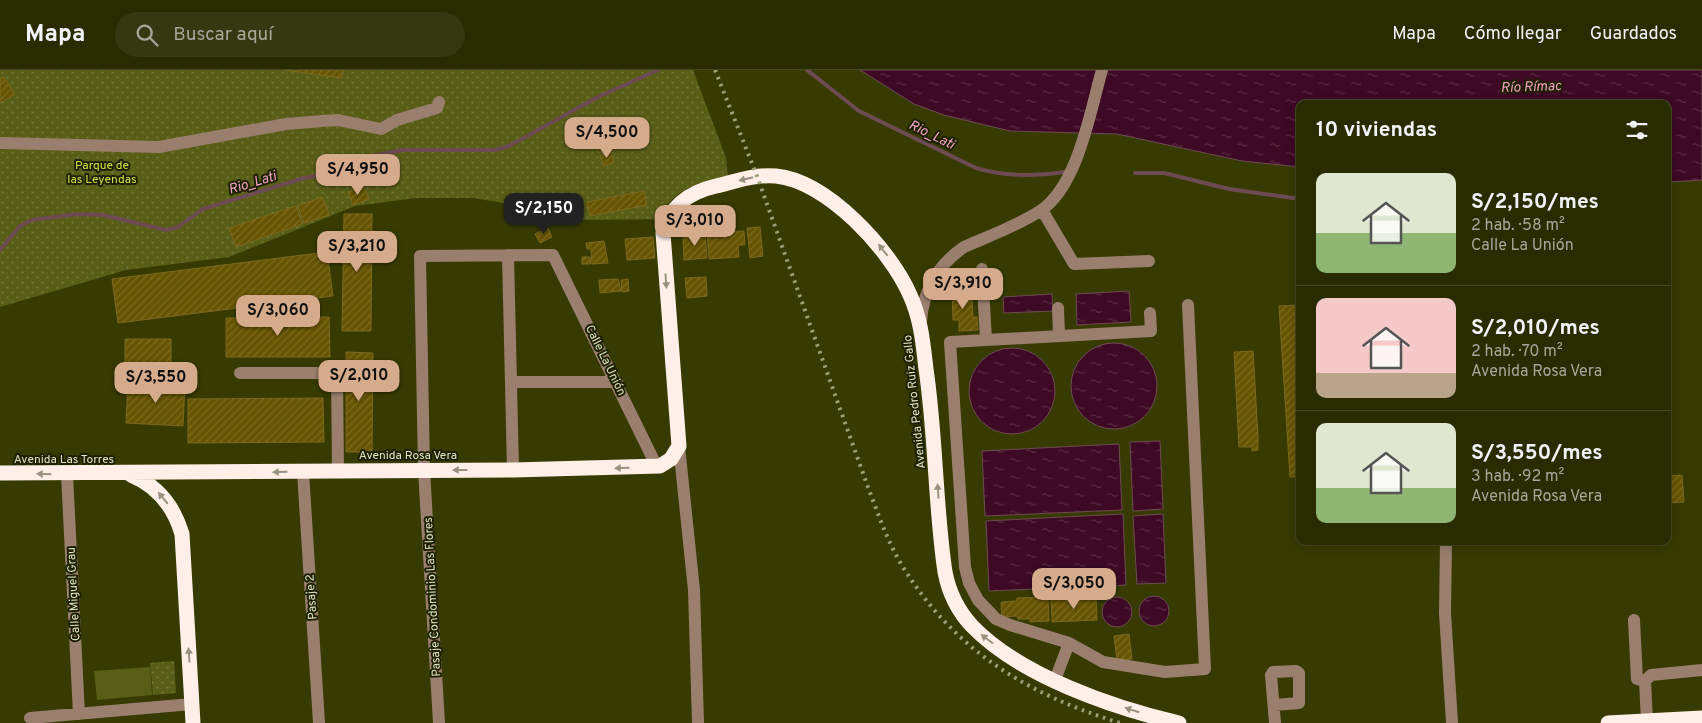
<!DOCTYPE html>
<html lang="es">
<head>
<meta charset="utf-8">
<style>
	body { margin:0; font-family:Overpass,sans-serif; background:#353810; color:#f1f3f6; height:100vh; display:flex; flex-direction:column; font-size:19px; white-space:nowrap }
	* { box-sizing:border-box; margin:0 }
	p { font-size:16px; color:#a5a799 }
	.icon { flex:none; width:28px; height:28px; fill:none; stroke:currentColor; stroke-width:2; stroke-linecap:round; stroke-linejoin:round }
	.map { position:relative; flex:1; overflow:hidden }
	.panel { position:absolute; left:1296px; top:30px; width:375px; height:445px; display:flex; flex-direction:column; background:#292c01; border-radius:10px; box-shadow:0 2px 12px #0003,0 0 0 1px #454823 }
	.panel>* { flex:none }
	.price { position:absolute; translate:-50% -42px; padding:0 11px; border-radius:10px; background:#d6ab8b; color:#111; font-size:16px; line-height:32px; filter:drop-shadow(0 1px 2px #0008) }
	.price::after { content:''; position:absolute; left:50%; top:30px; width:15px; height:11px; margin-left:-8px; background:inherit; clip-path:polygon(0 0,100% 0,50% 100%) }
	.price.selected { background:#222; color:#fff }
	ul { padding:0; list-style:none }
	li { display:flex; align-items:center; gap:15px; height:125px; padding:0 20px }
	li+li { border-top:1px solid #454823 }
	li span { display:grid; place-items:center; flex:none; width:140px; height:100px; border-radius:10px; color:#555 }
	li>.icon { margin-inline-start:auto }
	span .icon { width:60px; height:60px; fill:#fffc; stroke-width:1 }
	li b { font-size:21px }
	h2 { display:flex; justify-content:space-between; align-items:center; height:60px; padding:0 20px; font-size:21px }
	header { display:flex; align-items:center; gap:30px; box-sizing:border-box; height:70px; padding:0 25px; background:#292c01; border-bottom:1px solid #454823 }
	header strong { font-size:24px }
	nav { display:flex; gap:28px; margin-inline-start:auto; font-size:18px }
	.search { width:350px; height:45px; background:#353810; display:flex; align-items:center; gap:12px; box-sizing:border-box; padding:0 18px; border-radius:28px; color:#a5a799; font-size:19px }
	.map>svg:first-child { display:block }
</style>
</head>
<body>
<header>
<strong>Mapa</strong>
<div class="search"><svg class="icon" aria-label="search" viewBox="0 0 24 24"><circle cx="10" cy="10" r="6"/><path d="M15 15l6 6"/></svg>Buscar aquí</div>
<nav><a>Mapa</a><a>Cómo llegar</a><a>Guardados</a></nav>
</header>
<div class="map">
<svg width="1702" height="653" viewBox="0 0 1702 653">
	<defs>
		<pattern id="park-dots" width="8" height="8" patternUnits="userSpaceOnUse" patternTransform="scale(1.25)"><rect width="8" height="8" fill="#595e17"/><path d="M2 2h.1M6 6h.1" fill="none" stroke="#707537" stroke-width="1.8" stroke-linecap="round"/></pattern>
		<pattern id="water-ripples" width="26" height="14" patternUnits="userSpaceOnUse" patternTransform="scale(1.25)"><rect width="26" height="14" fill="#3d0924"/><path d="M2 4q2-2 4 0t4 0M15 11q2-2 4 0t4 0" fill="none" stroke="#592d42"/></pattern>
		<pattern id="building-hatch" width="6" height="6" patternUnits="userSpaceOnUse" patternTransform="scale(1.25)"><rect width="6" height="6" fill="#675400"/><path d="M-1 1l2-2M0 6l6-6M5 7l2-2" fill="none" stroke="#7c6c23"/></pattern>
	</defs>
	<rect width="100%" height="100%" fill="#373b01"/>
	<path fill="url(#park-dots)" d="M0 0H693L726 88 728 106C699 112 671 119 660 149L583 150 547 140 473 128H416L355 136 229 187 126 200 0 237Z
		M174 591 176 623 153 625 150 593Z"/>
	<path fill="#595e17" d="M150 597 152 625 97 630 94 601Z"/>
	<path fill="url(#water-ripples)" stroke="#6e4b53" d="M860 0H1702V110L1668 112V34H1300V97L1242 91 1117 64 1010 61 944 45 914 34Z
		M1129 221 1131 252 1077 255 1076 224Z
		M1052 224 1053 241 1004 243 1003 227Z
		M1071 316a43 43 0 1 1 86 0a43 43 0 1 1-86 0Z
		M969 321a43 43 0 1 1 86 0a43 43 0 1 1-86 0Z
		M1160 371 1163 439 1133 441 1130 372Z
		M1119 374 1122 440 985 446 982 381Z
		M1123 444 1126 515 989 521 986 451Z
		M1163 444 1166 513 1137 514 1133 446Z
		M1139 541a15 15 0 1 1 30 0a15 15 0 1 1-30 0Z
		M1102 542a15 15 0 1 1 30 0a15 15 0 1 1-30 0Z"/>
	<g fill="none" stroke-linecap="round" stroke-linejoin="round">
		<path stroke="#6e4b53" stroke-width="4" d="M807 0 859 41 976 98C1003 106 1036 107 1064 102
			M1135 103H1164L1229 119 1300 129
			M0 180 20 156 32 150 77 144 103 145 166 160 178 157 203 139 304 108 327 104 359 89 376 85 403 80H495L509 76 598 27 658 0"/>
	</g>
	<path fill="url(#building-hatch)" stroke="#7c6820" d="M285 0H343L342 8Z
		M4 7 15 24 0 33V9Z
		M600 55 609 79 599 83 595 72 576 79 571 66Z
		M611 82 614 92 604 96 600 86Z
		M364 117 369 129 353 135 348 122Z
		M644 121 647 135 590 146 587 132Z
		M322 127 329 145 304 153 298 136Z
		M296 136 302 154 236 177 229 158Z
		M344 144H372L371 261H342Z
		M760 157 763 186 750 188 747 158Z
		M548 158 552 167 540 173 535 164Z
		M744 161 745 175H738L739 187 709 189 707 163Z
		M705 164 707 188 684 190 683 165Z
		M653 167 655 188 627 190 625 169Z
		M604 171 608 193 592 194 591 179H587L586 173Z
		M327 182 333 226 118 253 112 209Z
		M582 187H590L591 194H582Z
		M706 207 707 226 687 228 685 208Z
		M618 209 621 221 600 223 599 210Z
		M628 209 629 221 622 222 621 210Z
		M964 214V230H972L973 247H977L978 260 959 261V250H953L952 215Z
		M1300 235V406L1290 407 1279 236Z
		M329 247 330 287H226V248Z
		M125 269H171V297L125 298Z
		M1253 281 1258 366V380L1252 381V377H1239L1234 282Z
		M346 282 373 283 372 382H346Z
		M128 311 185 314 183 356 126 353Z
		M323 328 324 372 188 373V329Z
		M1682 405 1684 432 1668 433V406Z
		M1048 527 1049 551 1030 552V549H1018L1017 546 1002 547 1001 532 1017 531V528Z
		M1096 527 1097 550 1052 552 1051 529Z
		M1129 564 1132 589 1117 591 1114 566Z"/>
	<g fill="none" stroke-linecap="round" stroke-linejoin="round">
		<path stroke="#9a7f6e" stroke-width="12" d="M0 73 159 77 286 54 322 51 338 50 381 59 397 50 437 38 439 32
			M1042 140 1074 194 1149 191
			M508 185 513 400
			M982 199 986 270
			M1058 238 1059 265
			M1150 243 1151 261 950 272 965 497 969 513 978 530 996 549 1010 555 1069 573 1103 592 1165 602 1205 599 1188 235
			M921 252C923 220 938 195 964 177 989 166 1017 156 1040 141 1078 116 1090 42 1102 0
			M240 303H337L338 401
			M511 312H617
			M679 376 694 520 698 653
			M303 402 319 653
			M67 404 79 644
			M1446 471 1445 543 1452 653
			M1634 550 1637 609 1645 611
			M1055 610 1069 573
			M1275 635 1299 633V603L1296 601 1273 602 1271 605 1275 653
			M30 648 192 634
			M1647 651 1645 611 1651 605 1702 600
			M439 653 424 400 420 186 553 185 657 397"/>
		<path stroke="#fef0e8" stroke-width="15" d="M0 403 513 400 660 396 671 389 679 376 663 163C670 135 690 122 716 116 736 111 756 104 776 106 827 111 890 179 910 225 921 249 923 273 926 299 936 366 935 435 945 502 949 523 958 541 972 556 1020 606 1114 638 1179 653
			M131 405C158 416 174 437 182 464L193 653
			M1608 653 1702 648"/>
		<path stroke="#9ca175" stroke-width="4" stroke-dasharray="2.5 5" stroke-linecap="butt" d="M715 0 757 106 869 420C879 446 888 473 903 497 955 581 1027 624 1120 653"/>
	</g>
	<defs><path id="oneway-solid" d="M-6-.8H1V-3.2L6.5 0L1 3.2V.8H-6Z" transform="scale(1.25)"/></defs>
	<g fill="#999281">
		<use href="#oneway-solid" transform="translate(746 109) rotate(167)"/>
		<use href="#oneway-solid" transform="translate(883 180) rotate(-128)"/>
		<use href="#oneway-solid" transform="translate(666 211) rotate(86)"/>
		<use href="#oneway-solid" transform="translate(622 398) rotate(179)"/>
		<use href="#oneway-solid" transform="translate(460 400) rotate(180)"/>
		<use href="#oneway-solid" transform="translate(280 402) rotate(179)"/>
		<use href="#oneway-solid" transform="translate(44 404) rotate(-179)"/>
		<use href="#oneway-solid" transform="translate(938 421) rotate(-94)"/>
		<use href="#oneway-solid" transform="translate(163 428) rotate(-130)"/>
		<use href="#oneway-solid" transform="translate(987 569) rotate(-143)"/>
		<use href="#oneway-solid" transform="translate(189 585) rotate(-94)"/>
		<use href="#oneway-solid" transform="translate(1132 640) rotate(-163)"/>
	</g>
	<g text-anchor="middle" stroke-width="4" stroke-linejoin="round" paint-order="stroke">
		<g font-size="12" fill="#d6e149" stroke="#1e2004">
			<text x="102" y="99">Parque de<tspan x="102" dy="14">las Leyendas</tspan></text>
		</g>
		<g font-size="12" fill="#dfe4c1" stroke="#1e2004">
			<text transform="translate(606 290) rotate(64)" y="4">Calle La Unión</text>
			<text transform="translate(914 332) rotate(-96)" y="4">Avenida Pedro Ruiz Gallo</text>
			<text x="408" y="389">Avenida Rosa Vera</text>
			<text x="64" y="393">Avenida Las Torres</text>
			<text transform="translate(73 524) rotate(-93)" y="4">Calle Miguel Grau</text>
			<text transform="translate(311 527) rotate(-94)" y="4">Pasaje 2</text>
			<text transform="translate(432 527) rotate(-93)" y="4">Pasaje Condominio Las Flores</text>
		</g>
		<g font-size="14" font-style="italic" fill="#f4a4c4" stroke="#1e2004">
			<text transform="translate(1531 16) rotate(-2)" y="5">Río Rímac</text>
			<text transform="translate(932 64) rotate(26)" y="5">Rio_Lati</text>
			<text transform="translate(252 112) rotate(-17)" y="5">Rio_Lati</text>
		</g>
	</g>
</svg>
<b class="price" style="left:607px;top:89px">S/4,500</b>
<b class="price" style="left:358px;top:126px">S/4,950</b>
<b class="price selected" style="left:544px;top:165px">S/2,150</b>
<b class="price" style="left:695px;top:177px">S/3,010</b>
<b class="price" style="left:357px;top:203px">S/3,210</b>
<b class="price" style="left:963px;top:240px">S/3,910</b>
<b class="price" style="left:278px;top:267px">S/3,060</b>
<b class="price" style="left:359px;top:332px">S/2,010</b>
<b class="price" style="left:156px;top:334px">S/3,550</b>
<b class="price" style="left:1074px;top:540px">S/3,050</b>
<section class="panel">
<h2>10 viviendas<svg class="icon" aria-label="filters" viewBox="0 0 24 24"><path d="M4 7h16M4 17h16"/><circle cx="9" cy="7" r="2"/><circle cx="15" cy="17" r="2"/></svg></h2>
<ul>
<li><span style="background:linear-gradient(#dfe7d0 60%,#8fb573 0)"><svg class="icon" aria-label="home" viewBox="0 0 24 24"><path d="M3 11l9-7 9 7M6 9v11h12V9"/></svg></span><div><b>S/2,150/mes</b><p>2 hab. · 58 m²</p><p>Calle La Unión</p></div></li>
<li><span style="background:linear-gradient(#f6c9c9 75%,#b9a48a 0)"><svg class="icon" aria-label="home" viewBox="0 0 24 24"><path d="M3 11l9-7 9 7M6 9v11h12V9"/></svg></span><div><b>S/2,010/mes</b><p>2 hab. · 70 m²</p><p>Avenida Rosa Vera</p></div></li>
<li><span style="background:linear-gradient(#dfe7d0 65%,#8fb573 0)"><svg class="icon" aria-label="home" viewBox="0 0 24 24"><path d="M3 11l9-7 9 7M6 9v11h12V9"/></svg></span><div><b>S/3,550/mes</b><p>3 hab. · 92 m²</p><p>Avenida Rosa Vera</p></div></li>
</ul>
</section>
</div>
</body>
</html>
